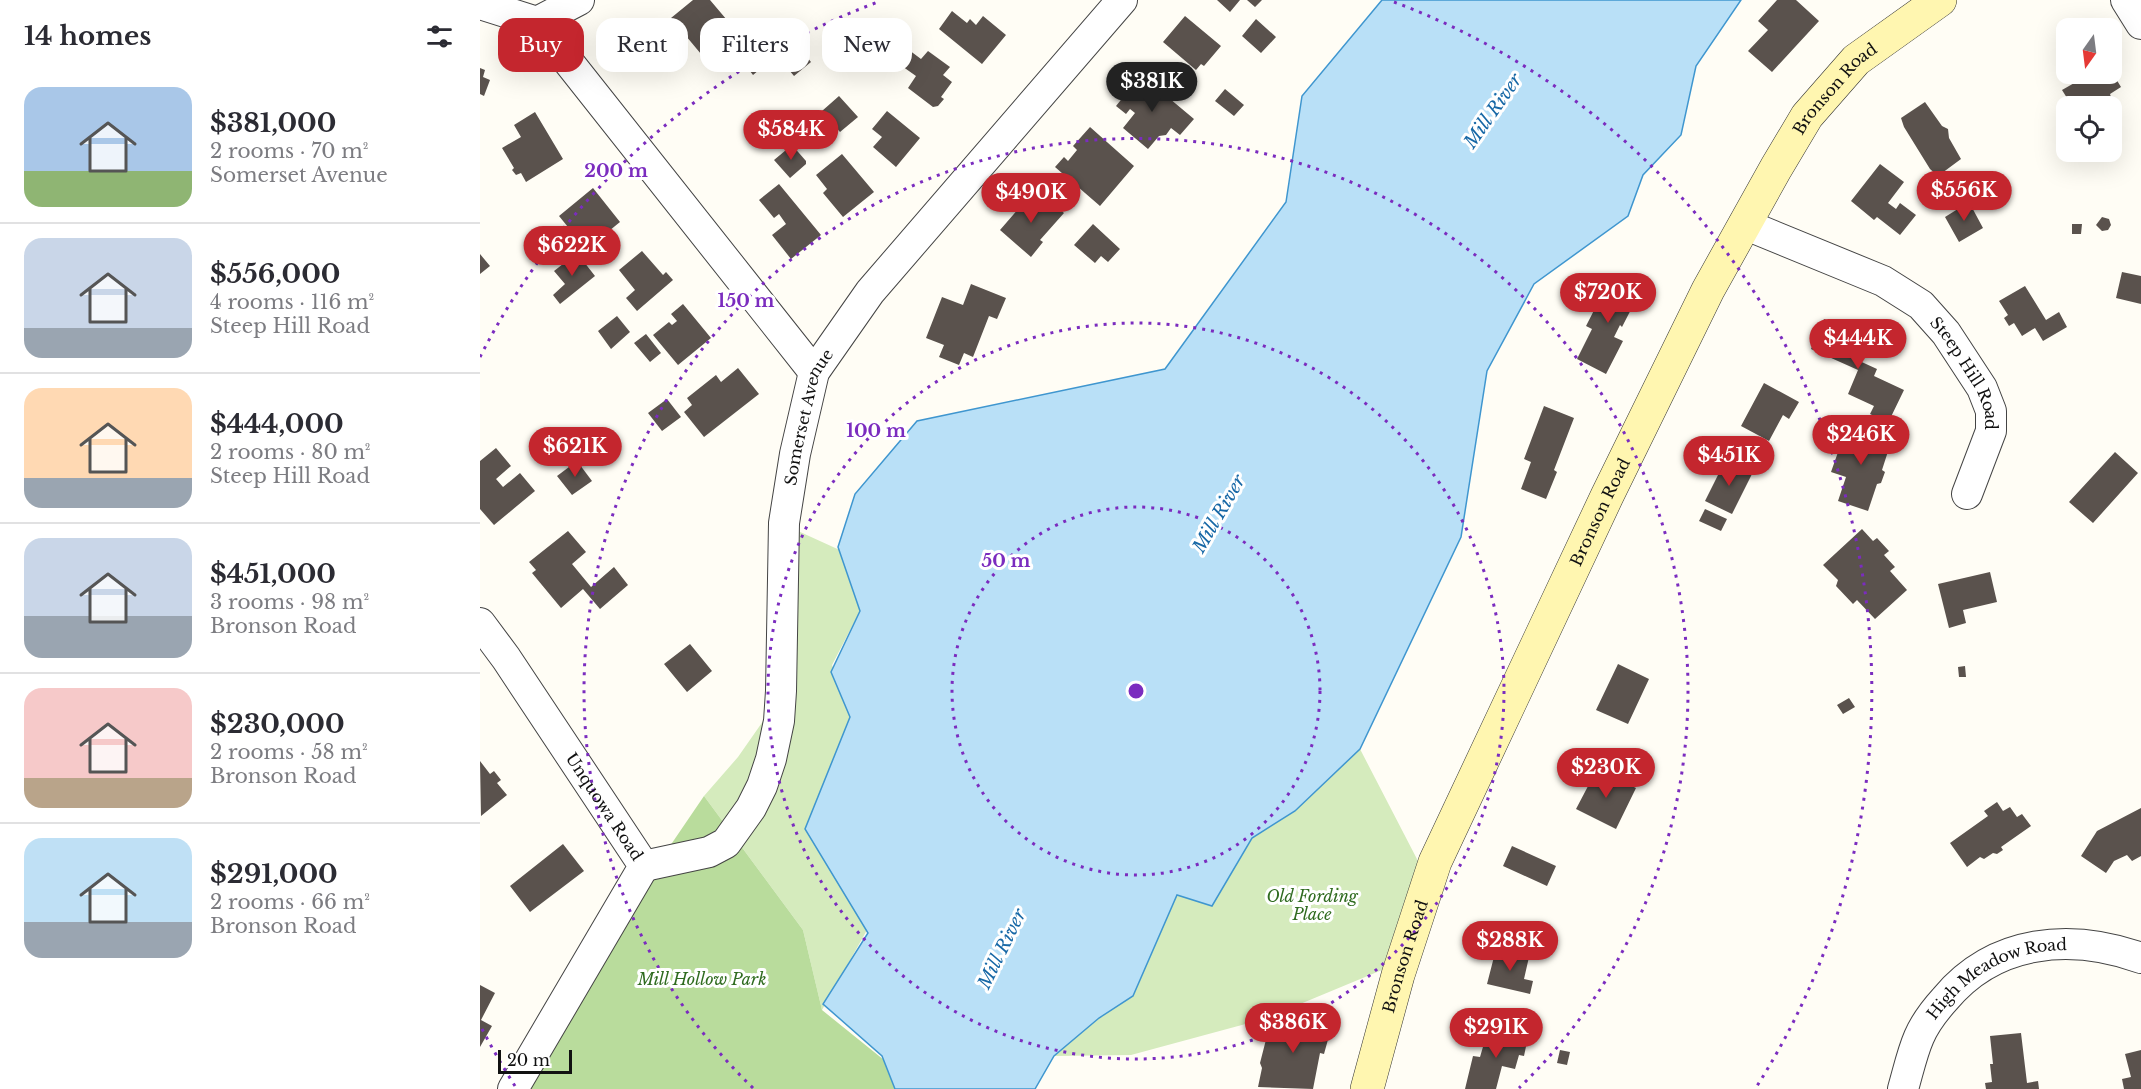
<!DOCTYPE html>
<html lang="en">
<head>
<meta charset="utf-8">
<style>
	body { margin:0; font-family:"Libre Baskerville",serif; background:#f7f7f7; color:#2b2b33; height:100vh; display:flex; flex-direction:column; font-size:22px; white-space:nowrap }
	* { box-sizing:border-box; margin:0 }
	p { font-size:20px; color:#7c7c81 }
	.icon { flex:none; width:33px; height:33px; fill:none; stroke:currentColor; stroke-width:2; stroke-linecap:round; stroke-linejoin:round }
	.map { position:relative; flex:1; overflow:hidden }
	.side { display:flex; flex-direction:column; background:#fff; width:480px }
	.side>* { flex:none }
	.hud { position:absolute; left:18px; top:18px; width:570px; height:54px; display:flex; gap:12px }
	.needle { width:39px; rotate:194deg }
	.fabs { position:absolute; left:1576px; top:18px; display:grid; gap:12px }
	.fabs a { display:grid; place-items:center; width:66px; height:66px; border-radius:12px; background:#fff; box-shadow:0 6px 24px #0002; font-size:30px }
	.scale { position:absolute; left:18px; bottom:15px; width:74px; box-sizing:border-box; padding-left:6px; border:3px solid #111; border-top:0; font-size:16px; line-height:21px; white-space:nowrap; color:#111; -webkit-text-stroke:4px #fff; paint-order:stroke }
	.price { position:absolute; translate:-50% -51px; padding:0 14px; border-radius:21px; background:#c4262e; color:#fff; font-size:20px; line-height:39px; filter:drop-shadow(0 2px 3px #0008) }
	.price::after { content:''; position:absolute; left:50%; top:36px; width:18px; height:14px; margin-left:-9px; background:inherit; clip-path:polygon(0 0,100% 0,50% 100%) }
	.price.current { background:#222; color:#fff }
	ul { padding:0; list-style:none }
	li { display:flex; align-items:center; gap:18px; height:150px; padding:0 24px }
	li+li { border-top:2px solid #e1e1e2 }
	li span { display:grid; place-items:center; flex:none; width:168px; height:120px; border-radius:18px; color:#555 }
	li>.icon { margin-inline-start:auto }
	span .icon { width:72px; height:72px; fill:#fffc; stroke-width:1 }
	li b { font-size:26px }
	h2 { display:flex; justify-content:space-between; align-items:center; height:72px; padding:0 24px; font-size:26px }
	.pill { padding:0 21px; border-radius:18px; background:#fff; box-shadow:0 6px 24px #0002; font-size:21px; line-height:54px }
	.pill.current { background:#c4262e; color:#fff }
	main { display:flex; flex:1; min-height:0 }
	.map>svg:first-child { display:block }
</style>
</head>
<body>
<main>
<section class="side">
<h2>14 homes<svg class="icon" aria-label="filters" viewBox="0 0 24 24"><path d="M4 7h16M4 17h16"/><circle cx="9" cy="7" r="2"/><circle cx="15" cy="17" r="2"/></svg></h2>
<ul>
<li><span style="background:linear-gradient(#a9c7e8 70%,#8fb573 0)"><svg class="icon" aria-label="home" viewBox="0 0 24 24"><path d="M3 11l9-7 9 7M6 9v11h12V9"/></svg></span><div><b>$381,000</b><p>2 rooms · 70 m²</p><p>Somerset Avenue</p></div></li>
<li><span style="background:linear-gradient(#c9d6e8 75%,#9aa5b1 0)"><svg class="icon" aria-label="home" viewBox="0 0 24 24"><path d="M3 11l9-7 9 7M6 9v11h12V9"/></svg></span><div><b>$556,000</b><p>4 rooms · 116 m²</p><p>Steep Hill Road</p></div></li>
<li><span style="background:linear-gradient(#ffd9b3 75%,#9aa5b1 0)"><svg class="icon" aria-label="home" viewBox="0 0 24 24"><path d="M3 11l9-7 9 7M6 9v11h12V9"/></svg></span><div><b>$444,000</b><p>2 rooms · 80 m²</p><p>Steep Hill Road</p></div></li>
<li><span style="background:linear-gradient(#c9d6e8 65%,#9aa5b1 0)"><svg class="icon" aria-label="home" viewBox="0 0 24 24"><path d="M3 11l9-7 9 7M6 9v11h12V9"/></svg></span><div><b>$451,000</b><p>3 rooms · 98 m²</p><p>Bronson Road</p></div></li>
<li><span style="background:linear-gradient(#f6c9c9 75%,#b9a48a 0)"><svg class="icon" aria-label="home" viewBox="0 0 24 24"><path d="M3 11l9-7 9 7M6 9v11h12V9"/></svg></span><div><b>$230,000</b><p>2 rooms · 58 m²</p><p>Bronson Road</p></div></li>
<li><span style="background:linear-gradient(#bfe0f5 70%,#9aa5b1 0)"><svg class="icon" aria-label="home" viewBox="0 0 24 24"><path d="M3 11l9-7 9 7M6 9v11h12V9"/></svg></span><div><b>$291,000</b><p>2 rooms · 66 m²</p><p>Bronson Road</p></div></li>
</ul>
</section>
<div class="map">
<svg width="1661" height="1089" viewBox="0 0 1661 1089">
	<rect width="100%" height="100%" fill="#fffdf5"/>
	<path fill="#d5ebbd" d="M318 531 364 552 380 611 352 665 373 721 387 930 342 1010 323 930 224 796 258 757 306 688Z
		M880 749 938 861 902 970 784 1019 651 1055 574 1056 619 1018 653 996 697 895 732 906 772 838 815 811Z"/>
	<path fill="#b9dc9c" d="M224 796 323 930 342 1010 404 1060 418 1089H36L145 893 192 843Z"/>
	<path fill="#b9e0f7" stroke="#3f96cf" stroke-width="1.5" d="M902 0H1261L1216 66 1201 135 1163 175 1148 216 1054 284 1007 371 981 537 880 749 815 811 772 838 732 906 697 895 653 996 619 1018 574 1056 555 1089H415L402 1056 343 1004 388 933 325 829 370 717 351 672 380 611 358 547 375 494 437 421 685 369 806 202 822 96Z"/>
	<path fill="#5a524d" d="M213 0H230L252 26 221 54 191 18Z
		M737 0H760L750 12Z
		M767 0H782L775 7Z
		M1297 0H1316L1339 21 1292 72 1268 51 1288 30 1278 21Z
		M472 11 487 23 490 19 496 25 503 16 526 35 502 64 459 29Z
		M705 16 741 46 724 66 721 64 716 70 683 42Z
		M776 19 796 37 781 53 762 36Z
		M389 37 408 55 392 72 373 55Z
		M277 43 291 60 273 75 259 57Z
		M317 45 331 62 314 76 300 59Z
		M429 50 441 59 448 51 470 67 463 75 472 82 461 97 464 99 458 106 453 107 428 88 436 76 419 64Z
		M0 68 5 70 3 77 10 80 4 96 0 94Z
		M659 73 714 119 700 135 691 128 686 135 679 136 668 149 643 128 655 113 650 109 646 114 636 106 653 85 651 83Z
		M1610 74H1633L1641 87 1630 94 1631 97 1615 106H1592L1582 90Z
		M745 89 764 105 754 116 735 101Z
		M359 96 378 117 360 132 342 111Z
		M1445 102 1462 126 1468 129 1469 138 1481 159 1458 176 1450 169 1424 127 1421 118Z
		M407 111 440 138 416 167 393 147 402 137 392 129Z
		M55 112 83 159 46 182 41 173 36 175 32 170 34 168 22 148 41 137 34 125Z
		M610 127 654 166 620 206 575 167 584 157 588 161 597 150 593 146Z
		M312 145 326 161V164L310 178 294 160Z
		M362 154 394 192 363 217 343 193 347 189 336 175Z
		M1400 164 1424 182 1408 203 1416 209 1420 203 1436 215 1420 235 1397 217 1394 220 1371 201Z
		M299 184 341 235 311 259 292 235 306 224 299 214 294 218 279 200Z
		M113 188 140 222 108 248H105L79 216Z
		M553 192 571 208 574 204 584 213 560 240 563 242 551 257 520 230Z
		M1489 202 1503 228 1479 242 1465 217Z
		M1622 217 1629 219 1631 225 1628 230 1622 231 1616 225Z
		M613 224 640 249 628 262 621 256 615 263 594 245Z
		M1592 224H1602L1601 234H1592Z
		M162 251 183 275 186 272 193 280 157 311 146 298 155 290 139 270Z
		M97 253 115 276 80 304 73 295 85 284 74 271Z
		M0 254 10 266 0 274Z
		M1642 272 1661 276V304L1636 298Z
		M1132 275 1161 290 1142 327 1140 325 1134 337 1143 341 1126 374 1097 359 1112 329 1106 326Z
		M491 284 526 298 517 319 509 316 493 357 484 353 479 365 459 357 464 345 446 338 462 297 483 305Z
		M1545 286 1566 320 1579 312 1587 327 1563 341 1555 328 1542 336 1534 323 1529 326 1524 318 1528 315 1519 301Z
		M203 304 231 338 198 365 173 335 189 322 192 325 197 321 191 314Z
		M137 316 150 332 131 349 118 331Z
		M1344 319 1383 336 1373 358 1397 369 1394 376 1424 390 1408 423 1390 414 1394 406 1368 394 1378 370 1331 349Z
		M166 334 181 353 170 362 154 343Z
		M258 368 279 394 224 437 204 412 212 405 207 398 236 375 241 382Z
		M1284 383 1319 402 1309 419 1303 415 1289 441 1261 426Z
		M187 399 201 417 182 431 168 413Z
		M1064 406 1094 418 1074 470 1077 472 1066 499 1041 489 1051 462 1044 459Z
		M1372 426 1412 439 1402 470 1405 472 1401 483 1397 484 1388 511 1358 501 1366 477 1351 472 1363 438 1367 440Z
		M16 448 31 466 16 479 23 487 40 473 55 491 14 525 0 509V461Z
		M1635 452 1658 473 1613 523 1589 502Z
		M1246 459 1273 472 1252 514 1225 501Z
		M97 461 112 481 92 495 77 476Z
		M1225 509 1247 519 1241 531 1219 521Z
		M1382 529 1393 541 1397 538 1409 551 1404 555 1415 567 1410 571 1427 590 1395 619 1377 600 1373 604 1356 586 1358 580 1343 565Z
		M88 531 106 552 92 564 111 587 134 567 148 585 120 609 103 589 81 608 52 573 56 570 49 562Z
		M1510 572 1517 602 1483 610 1486 623 1469 628 1458 584Z
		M210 644 232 671 207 692 184 664Z
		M1138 664 1169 679 1148 724 1116 710Z
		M1485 666 1486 677H1479L1478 667Z
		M1369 698 1375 707 1363 714 1357 705Z
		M0 761 10 774 14 771 21 780 17 783 27 795 1 816Z
		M1117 769 1156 788 1136 829 1096 809Z
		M1517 802 1523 811 1530 807 1537 817 1542 814 1551 826 1521 847 1523 850 1517 854 1513 853 1504 859 1500 857 1487 867 1470 843 1508 816 1504 811Z
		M1661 808V856L1652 861 1647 855 1634 861 1626 873 1601 856 1617 831Z
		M83 844 104 871 50 912 30 886Z
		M1032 846 1076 866 1067 886 1023 866Z
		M1016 949 1049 957 1044 979 1053 981 1050 994 1007 984Z
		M0 985 15 993 1 1020 12 1026 0 1047Z
		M813 1015 852 1025 844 1054 840 1053 833 1089 778 1087 782 1068 780 1063 790 1024 810 1029Z
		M1014 1028 1048 1037 1044 1056 1039 1055 1035 1069 1022 1066 1016 1089H985L993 1056 1000 1057 1005 1040 1010 1041Z
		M1541 1033 1547 1083 1558 1081 1559 1089H1506L1505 1083 1512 1082 1510 1064H1513L1510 1036Z
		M1080 1050 1090 1052 1087 1065 1077 1063Z
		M1661 1050V1089H1644L1642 1079 1651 1077 1645 1054Z"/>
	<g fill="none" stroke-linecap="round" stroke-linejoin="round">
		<g stroke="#444" stroke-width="32">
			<g id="street">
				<path d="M1646 0 1661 24"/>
				<path d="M0 4 57 22 334 372"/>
				<path d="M57 22 99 0"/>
				<path id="s1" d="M1264 224 1403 281 1441 305 1466 333 1502 388 1511 411V431L1487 494"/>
				<path id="s2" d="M0 623 26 658 164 866 33 1089"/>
				<path id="s3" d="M164 866 229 852 246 843 271 808 282 786 291 759 299 721 301 691 304 523 315 454 334 372 390 292 642 0"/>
				<path id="s4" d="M1423 1089C1428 1072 1432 1053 1439 1037 1445 1023 1455 1010 1465 999 1515 939 1591 933 1661 958"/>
			</g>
		</g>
		<g stroke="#333" stroke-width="34">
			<g id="secondary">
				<path id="s5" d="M887 1089 918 975 955 862 1127 496 1228 290 1296 168 1327 116 1376 60 1460 0"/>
			</g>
		</g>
		<use href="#street" stroke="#fff" stroke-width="30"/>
		<use href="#secondary" stroke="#fff6b0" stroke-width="33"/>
	</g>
	<g fill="none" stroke="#7b2cbf" stroke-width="3" stroke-dasharray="3 6">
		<circle cx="656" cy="691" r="184"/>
		<circle cx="656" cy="691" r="368"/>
		<path d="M273 1088A552 552 0 1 1 1039 1088"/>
		<path d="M35 1086A736 736 0 0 1 0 1025M0 357A736 736 0 0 1 398 2M914 2A736 736 0 0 1 1277 1086"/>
	</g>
	<g text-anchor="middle" stroke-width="6" stroke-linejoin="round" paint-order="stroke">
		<g font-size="16" fill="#111" stroke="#fff">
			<text dy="6" stroke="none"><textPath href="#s5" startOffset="1110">Bronson Road</textPath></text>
			<text dy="6" stroke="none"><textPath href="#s1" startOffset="278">Steep Hill Road</textPath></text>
			<text dy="6" stroke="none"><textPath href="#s3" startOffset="528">Somerset Avenue</textPath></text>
			<text dy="6" stroke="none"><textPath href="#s5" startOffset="624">Bronson Road</textPath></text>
			<text dy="6" stroke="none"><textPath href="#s2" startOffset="222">Unquowa Road</textPath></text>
			<text dy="6" stroke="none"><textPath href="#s5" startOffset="138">Bronson Road</textPath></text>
			<text dy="6" stroke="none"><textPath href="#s4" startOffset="158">High Meadow Road</textPath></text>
		</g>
		<g font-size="16" font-style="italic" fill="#2f6b1f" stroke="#fff">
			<text x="832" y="902">Old Fording<tspan x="832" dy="18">Place</tspan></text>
			<text x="222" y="985">Mill Hollow Park</text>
		</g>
		<g font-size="18" font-style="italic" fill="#1768a6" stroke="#fff">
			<text transform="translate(1013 111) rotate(-55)" y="6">Mill River</text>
			<text transform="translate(739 514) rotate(-60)" y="6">Mill River</text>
			<text transform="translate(522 949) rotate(-64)" y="6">Mill River</text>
		</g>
	</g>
	<circle cx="656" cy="691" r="9" fill="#7b2cbf" stroke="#fff" stroke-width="3"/>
	<g font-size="18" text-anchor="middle" font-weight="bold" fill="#7b2cbf" stroke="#fff" stroke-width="6" stroke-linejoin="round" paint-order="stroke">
		<text x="136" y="177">200 m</text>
		<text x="266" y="307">150 m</text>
		<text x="396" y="437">100 m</text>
		<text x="526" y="567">50 m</text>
	</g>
</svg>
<div class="fabs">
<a><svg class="needle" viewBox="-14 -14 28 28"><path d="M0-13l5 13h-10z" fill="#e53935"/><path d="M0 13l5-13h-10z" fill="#7c7c81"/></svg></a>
<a><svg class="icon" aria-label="locate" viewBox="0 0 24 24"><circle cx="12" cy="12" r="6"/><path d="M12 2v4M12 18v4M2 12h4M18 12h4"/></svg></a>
</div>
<div class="scale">20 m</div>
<b class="price current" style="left:672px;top:113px">$381K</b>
<b class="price" style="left:311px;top:161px">$584K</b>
<b class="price" style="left:1484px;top:222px">$556K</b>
<b class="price" style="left:551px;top:224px">$490K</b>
<b class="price" style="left:92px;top:277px">$622K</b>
<b class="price" style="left:1128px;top:324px">$720K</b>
<b class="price" style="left:1378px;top:370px">$444K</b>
<b class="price" style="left:1381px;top:466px">$246K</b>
<b class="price" style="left:95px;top:478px">$621K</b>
<b class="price" style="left:1249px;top:487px">$451K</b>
<b class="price" style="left:1126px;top:799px">$230K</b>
<b class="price" style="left:1030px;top:972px">$288K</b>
<b class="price" style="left:813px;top:1054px">$386K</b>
<b class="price" style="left:1016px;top:1059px">$291K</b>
<div class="hud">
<a class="pill current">Buy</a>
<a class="pill">Rent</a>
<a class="pill">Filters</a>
<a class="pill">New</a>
</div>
</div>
</main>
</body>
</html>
